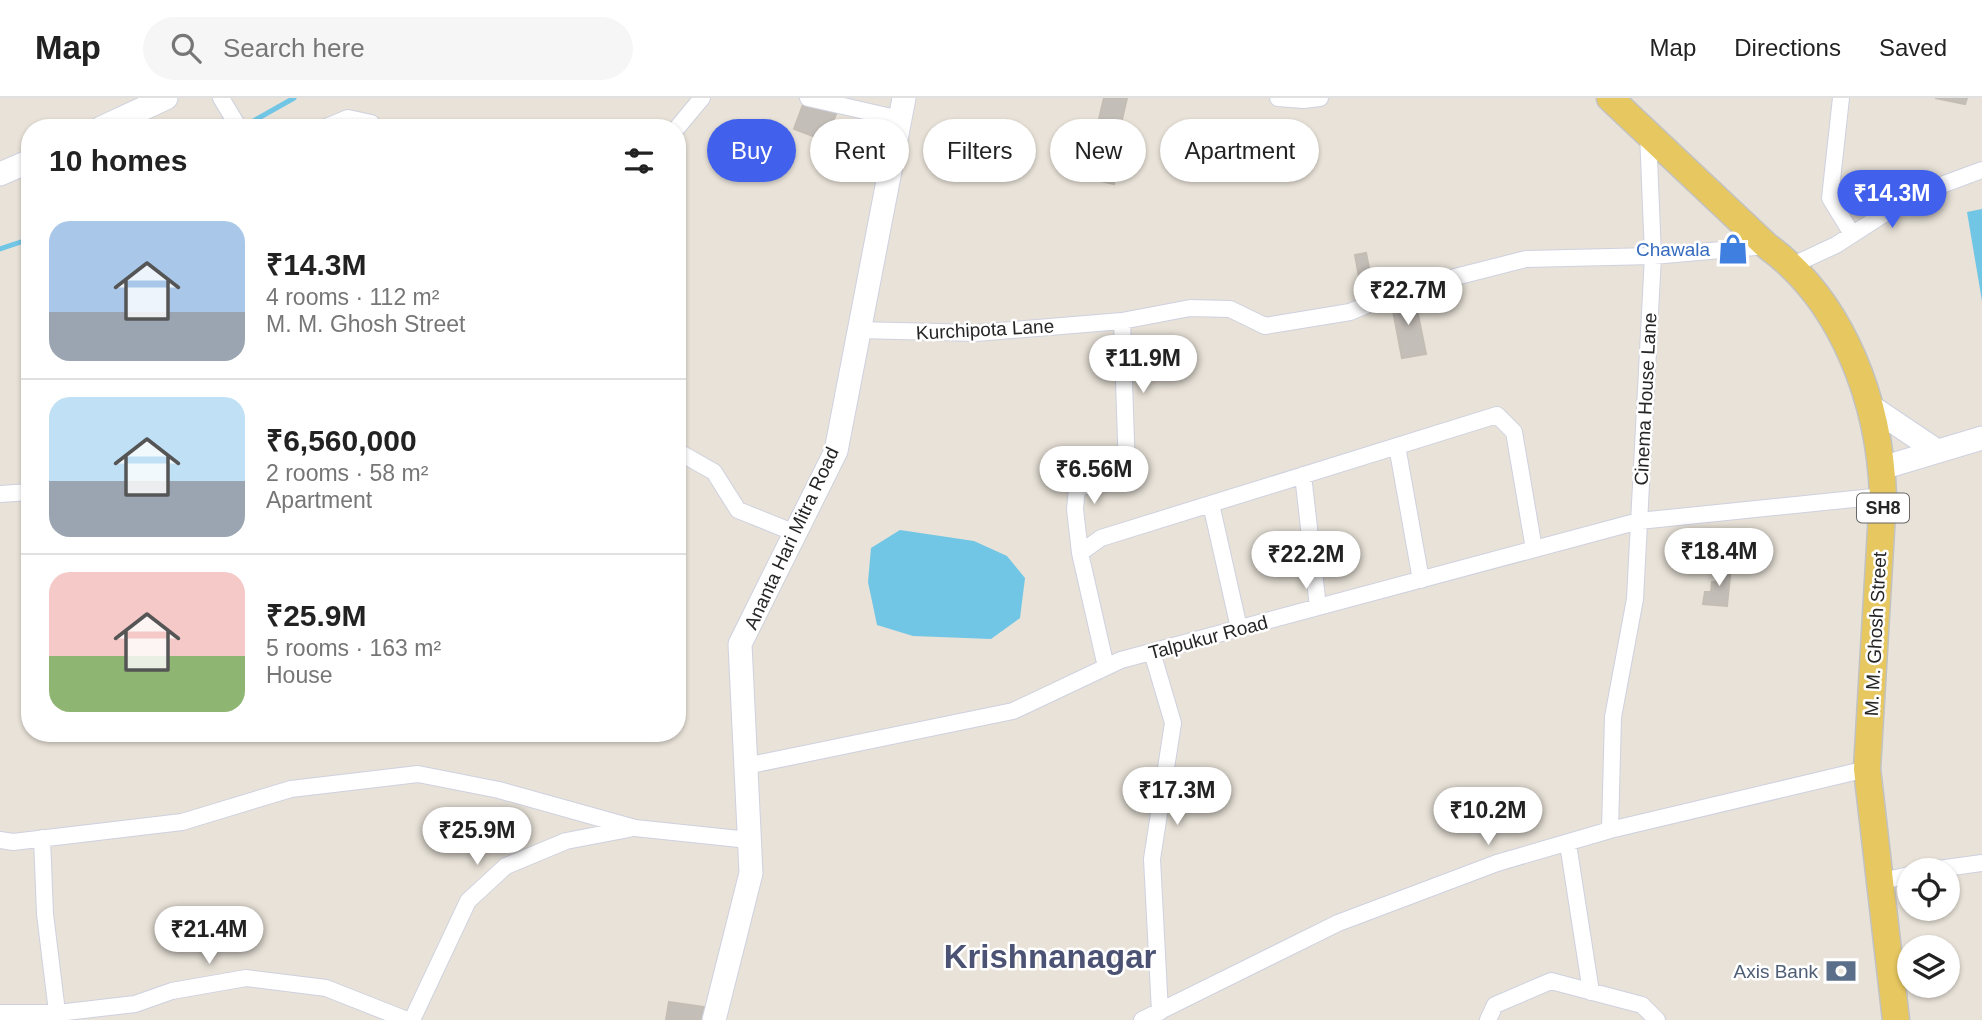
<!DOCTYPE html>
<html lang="en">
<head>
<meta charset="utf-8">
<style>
	body { margin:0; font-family:Arial,sans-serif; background:#f6f6f6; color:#222; height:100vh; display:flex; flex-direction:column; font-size:26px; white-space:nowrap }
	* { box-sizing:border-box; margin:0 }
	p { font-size:23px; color:#767676 }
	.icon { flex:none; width:38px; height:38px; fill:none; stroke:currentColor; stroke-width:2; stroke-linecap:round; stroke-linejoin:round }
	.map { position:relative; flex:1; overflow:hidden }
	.details { position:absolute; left:21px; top:21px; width:665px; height:623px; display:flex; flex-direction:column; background:#fff; border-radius:28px; box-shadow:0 2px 5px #0004 }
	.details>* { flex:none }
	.hud { position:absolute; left:707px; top:21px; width:665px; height:63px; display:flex; gap:14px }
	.tools { position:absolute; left:1897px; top:760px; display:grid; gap:14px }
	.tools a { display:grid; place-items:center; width:63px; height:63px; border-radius:50%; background:#fff; box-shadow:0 2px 5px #0004; font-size:35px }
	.price { position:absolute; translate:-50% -60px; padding:0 16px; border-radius:24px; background:#fff; color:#222; font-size:23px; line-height:46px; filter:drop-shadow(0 2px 4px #0008) }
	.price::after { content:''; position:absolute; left:50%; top:42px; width:21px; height:16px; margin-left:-10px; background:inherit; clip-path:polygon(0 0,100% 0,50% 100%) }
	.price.selected { background:#4161ed; color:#fff }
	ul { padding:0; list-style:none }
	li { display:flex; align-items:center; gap:21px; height:175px; padding:0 28px }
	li+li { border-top:2px solid #e0e0e0 }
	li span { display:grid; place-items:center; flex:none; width:196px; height:140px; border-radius:21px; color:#555 }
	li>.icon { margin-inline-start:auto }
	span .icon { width:84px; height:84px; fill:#fffc; stroke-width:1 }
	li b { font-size:30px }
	h2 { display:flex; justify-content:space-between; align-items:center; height:84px; padding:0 28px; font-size:30px }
	.chip { padding:0 24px; border-radius:32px; background:#fff; box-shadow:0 2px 5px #0004; font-size:24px; line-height:63px }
	.chip.selected { background:#4161ed; color:#fff }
	header { display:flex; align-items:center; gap:42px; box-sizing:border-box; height:98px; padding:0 35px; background:#fff; border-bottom:2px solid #e0e0e0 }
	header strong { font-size:33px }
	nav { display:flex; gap:38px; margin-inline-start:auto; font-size:24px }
	.search { width:490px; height:63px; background:#f6f6f6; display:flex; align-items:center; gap:18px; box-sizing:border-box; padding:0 24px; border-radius:38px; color:#767676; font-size:26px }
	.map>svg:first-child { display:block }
</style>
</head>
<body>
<header>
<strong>Map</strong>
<div class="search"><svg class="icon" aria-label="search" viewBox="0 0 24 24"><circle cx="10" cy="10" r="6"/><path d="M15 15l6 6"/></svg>Search here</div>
<nav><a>Map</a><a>Directions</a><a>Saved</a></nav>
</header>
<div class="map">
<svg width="1982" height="922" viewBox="0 0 1982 922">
	<rect width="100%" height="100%" fill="#e8e2d8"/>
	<path fill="#71c6e5" d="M1982 111V203L1967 114Z
		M900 432 974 443 1007 458 1025 480 1020 520 991 541 913 538 877 527 868 484 871 450Z"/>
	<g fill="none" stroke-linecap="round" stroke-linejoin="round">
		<path stroke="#71c6e5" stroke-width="5" d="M241 30 294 0
			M0 151 30 141"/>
	</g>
	<path fill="#c4beb8" stroke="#c3bdb3" stroke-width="2" d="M1104 0H1127L1117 43 1095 38Z
		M1935 0H1967L1965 6Z
		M804 4 836 16 826 43 794 31Z
		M1096 57 1119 62 1114 86 1091 81Z
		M1366 155 1375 199 1363 201 1355 157Z
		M1414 197 1426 256 1402 260 1391 202Z
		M1718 466 1731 468 1727 508 1703 506 1705 494H1711L1712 484H1716Z
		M669 904 711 910 709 922H666Z"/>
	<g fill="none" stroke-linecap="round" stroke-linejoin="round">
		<g stroke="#ced1df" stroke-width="18">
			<path id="street" d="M221 0 239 30
				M808 0 900 21
				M1278 0 1303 2 1320 0
				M1841 0 1830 100 1852 136
				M324 30 348 20 371 25 372 30
				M677 30 702 0
				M1793 167 1836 147 1912 98 1982 72
				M859 232 976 235 1122 223 1190 210 1230 211 1265 228 1350 214 1400 193 1526 161 1653 158 1767 148
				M1397 348 1421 482
				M677 353 714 374 738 412 795 435
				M1303 377 1318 509
				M0 396 30 394
				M1211 406 1239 530
				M1080 455 1075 411 1077 391 1127 373 1122 223
				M1152 554 1173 625 1152 761 1160 914
				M1106 569 1080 455 1101 440 1497 317 1514 334 1534 451
				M746 668 1013 613 1121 562 1639 423 1883 398
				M1610 732 1613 619 1635 501 1653 158 1648 35
				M42 740 45 816 58 922
				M0 742 13 744 182 724 291 691 418 676 499 692 635 730 749 742
				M1568 746 1591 894
				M1931 772 1982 765
				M1878 784 1909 777
				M0 915H58L135 906 172 893 246 880 326 890 407 922
				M412 922 468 803 506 768 566 743 629 731
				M1142 922 1338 825 1497 765 1610 732 1867 671
				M1488 922 1495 907 1551 883 1642 907 1657 922"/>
		</g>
		<g stroke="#ced1df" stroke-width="25">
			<path id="secondary" d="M101 30 166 0
				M0 76 30 63
				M1873 310 1937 353
				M1882 370 1982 340
				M714 922 751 775 740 546 836 353 904 0"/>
		</g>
		<g stroke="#c2c2c2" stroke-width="29">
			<path id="primary" d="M1610 0 1767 148C1844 204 1880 306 1883 398L1867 671 1896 922"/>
		</g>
		<use href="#street" stroke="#fff" stroke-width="16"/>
		<use href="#secondary" stroke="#fff" stroke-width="23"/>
		<use href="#primary" stroke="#e6c760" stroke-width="26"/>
	</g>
	<defs>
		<g id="shop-bare" transform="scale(2.415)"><path d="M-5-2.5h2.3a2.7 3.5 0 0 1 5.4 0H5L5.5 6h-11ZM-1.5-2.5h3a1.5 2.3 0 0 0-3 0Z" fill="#3f7fe0" stroke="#fff" stroke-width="2.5" paint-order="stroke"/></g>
		<g id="bank-bare" transform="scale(2.415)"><path d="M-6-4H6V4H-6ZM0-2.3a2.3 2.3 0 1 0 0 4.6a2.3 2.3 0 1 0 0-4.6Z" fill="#5c6f8a" stroke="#fff" stroke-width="2.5" paint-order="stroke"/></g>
	</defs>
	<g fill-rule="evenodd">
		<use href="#shop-bare" x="1733" y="151"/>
		<use href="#bank-bare" x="1841" y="873"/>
	</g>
	<g text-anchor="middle" stroke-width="5" stroke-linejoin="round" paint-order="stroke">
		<rect fill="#fff" stroke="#676767" stroke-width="2" x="1857" y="395.5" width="52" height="29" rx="5"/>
		<g font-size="18" font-weight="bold" fill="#262626">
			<text x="1883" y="416">SH8</text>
		</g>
		<g font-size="19" fill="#366cbe" stroke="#fff" text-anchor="end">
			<text x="1710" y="158">Chawala</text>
		</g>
		<g font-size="19" fill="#262626" stroke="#fff">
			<text transform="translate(985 231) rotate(-3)" y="7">Kurchipota Lane</text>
			<text transform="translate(1645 301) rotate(-87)" y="7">Cinema House Lane</text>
			<text transform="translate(791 440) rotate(-65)" y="7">Ananta Hari Mitra Road</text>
			<text transform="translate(1875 536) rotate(-87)" y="7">M. M. Ghosh Street</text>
			<text transform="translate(1208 539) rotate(-15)" y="7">Talpukur Road</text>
		</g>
		<g font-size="19" fill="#4e5e75" stroke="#fff" text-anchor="end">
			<text x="1818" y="880">Axis Bank</text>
		</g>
		<g font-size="33" font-weight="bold" fill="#4b5273" stroke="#fff">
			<text x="1050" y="870">Krishnanagar</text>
		</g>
	</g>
</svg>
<div class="tools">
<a><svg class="icon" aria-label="locate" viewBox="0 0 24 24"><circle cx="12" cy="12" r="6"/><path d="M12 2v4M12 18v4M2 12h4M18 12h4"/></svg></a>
<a><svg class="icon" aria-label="layers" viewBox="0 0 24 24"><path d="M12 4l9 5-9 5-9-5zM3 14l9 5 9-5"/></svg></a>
</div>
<b class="price selected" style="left:1892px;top:132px">₹14.3M</b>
<b class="price" style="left:1408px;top:229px">₹22.7M</b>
<b class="price" style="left:1143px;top:297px">₹11.9M</b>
<b class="price" style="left:1094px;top:408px">₹6.56M</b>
<b class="price" style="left:1719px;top:490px">₹18.4M</b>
<b class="price" style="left:1306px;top:493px">₹22.2M</b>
<b class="price" style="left:1177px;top:729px">₹17.3M</b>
<b class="price" style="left:1488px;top:749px">₹10.2M</b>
<b class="price" style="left:477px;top:769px">₹25.9M</b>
<b class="price" style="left:209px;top:868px">₹21.4M</b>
<div class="hud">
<a class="chip selected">Buy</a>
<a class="chip">Rent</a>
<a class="chip">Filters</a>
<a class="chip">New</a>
<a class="chip">Apartment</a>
</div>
<section class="details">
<h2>10 homes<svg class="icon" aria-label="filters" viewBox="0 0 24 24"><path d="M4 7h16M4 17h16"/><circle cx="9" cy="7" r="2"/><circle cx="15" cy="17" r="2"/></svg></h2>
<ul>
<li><span style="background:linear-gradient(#a9c7e8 65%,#9aa5b1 0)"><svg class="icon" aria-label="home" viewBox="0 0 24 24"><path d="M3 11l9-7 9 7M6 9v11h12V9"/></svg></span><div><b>₹14.3M</b><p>4 rooms · 112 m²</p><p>M. M. Ghosh Street</p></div></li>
<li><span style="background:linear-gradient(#bfe0f5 60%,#9aa5b1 0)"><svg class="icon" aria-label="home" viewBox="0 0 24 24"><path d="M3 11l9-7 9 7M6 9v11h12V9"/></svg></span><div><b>₹6,560,000</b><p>2 rooms · 58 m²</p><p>Apartment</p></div></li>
<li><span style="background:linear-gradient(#f6c9c9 60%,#8fb573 0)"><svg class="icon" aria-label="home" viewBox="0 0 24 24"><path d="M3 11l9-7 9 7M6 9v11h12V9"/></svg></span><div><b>₹25.9M</b><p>5 rooms · 163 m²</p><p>House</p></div></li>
</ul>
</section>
</div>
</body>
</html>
